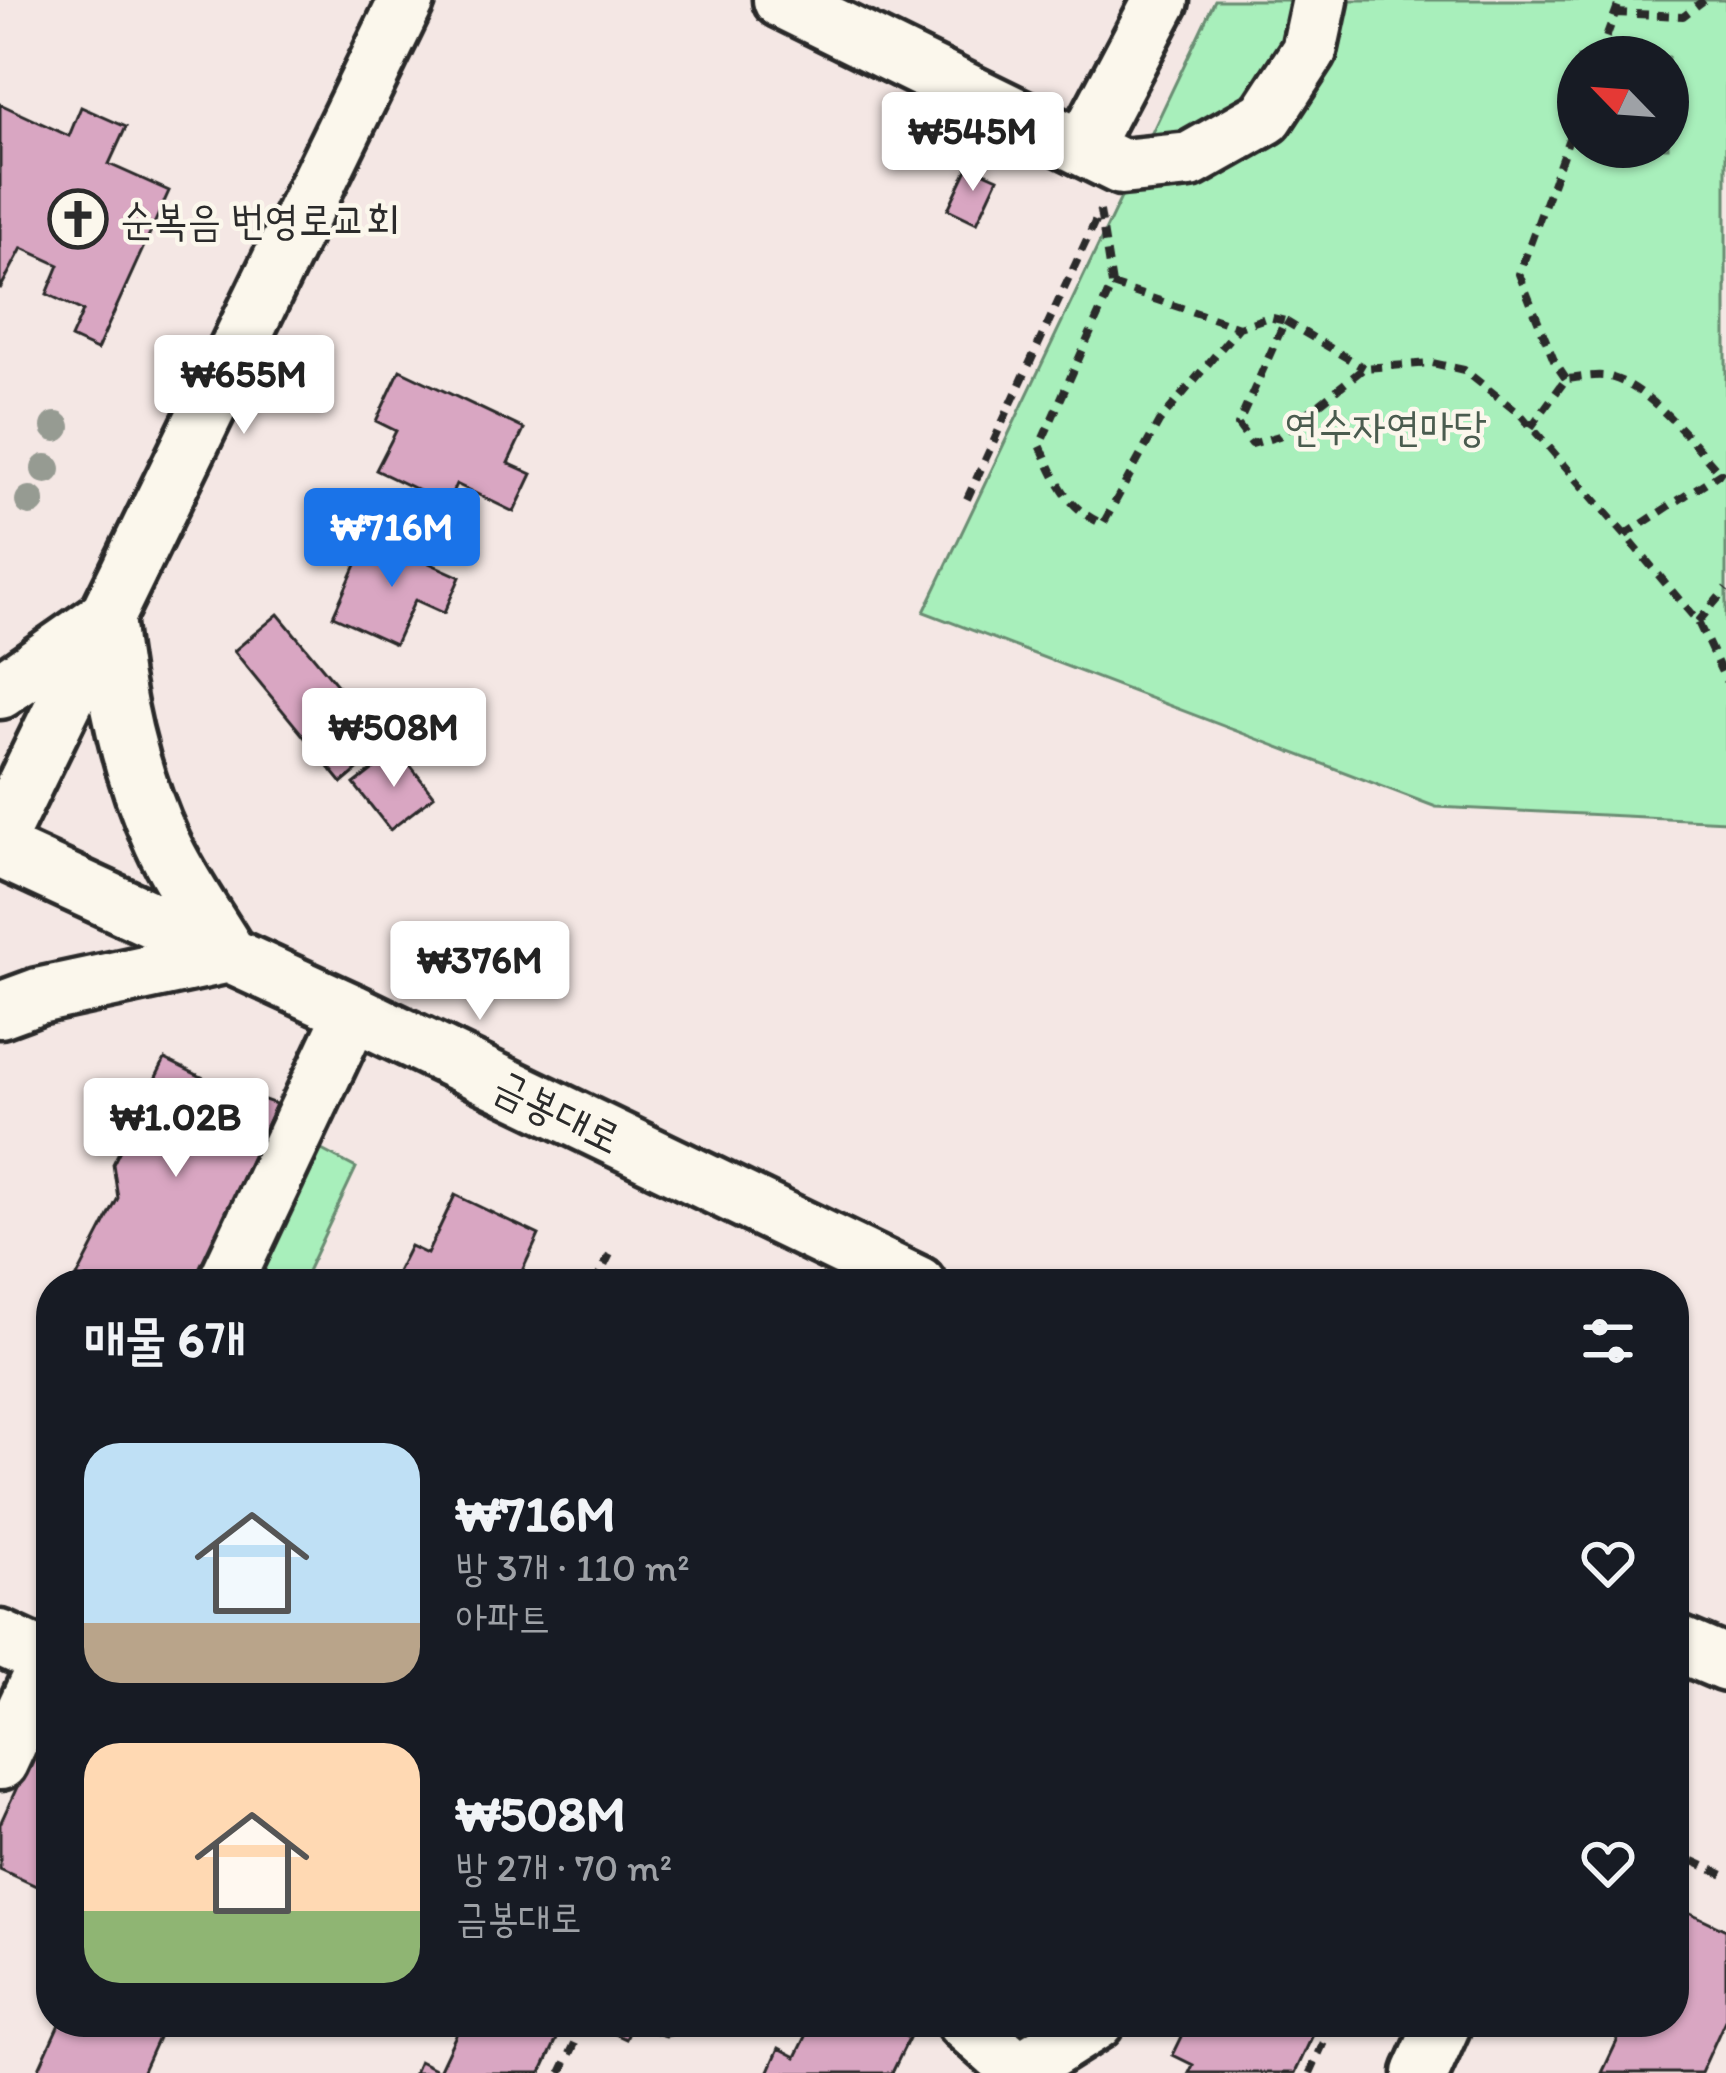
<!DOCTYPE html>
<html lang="ko">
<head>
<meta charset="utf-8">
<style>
	body { margin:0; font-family:Itim,"Poor Story",sans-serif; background:#242831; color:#f1f3f6; height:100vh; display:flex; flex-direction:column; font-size:45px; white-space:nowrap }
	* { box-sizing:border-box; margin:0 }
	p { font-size:39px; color:#9ea1a6 }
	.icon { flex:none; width:66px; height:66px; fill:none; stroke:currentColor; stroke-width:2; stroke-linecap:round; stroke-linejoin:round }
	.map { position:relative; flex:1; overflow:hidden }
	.panel { position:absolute; left:36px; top:1269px; width:1653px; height:768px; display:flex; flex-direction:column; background:#171b24; border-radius:48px; box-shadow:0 3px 9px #0004 }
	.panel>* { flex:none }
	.needle { width:78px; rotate:295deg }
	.tools { position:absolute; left:1557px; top:36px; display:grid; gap:24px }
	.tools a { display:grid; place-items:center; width:132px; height:132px; border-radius:50%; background:#171b24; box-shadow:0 3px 9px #0004; font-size:60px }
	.price { position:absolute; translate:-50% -102px; padding:0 27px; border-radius:12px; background:#fff; color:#222; font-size:39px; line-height:78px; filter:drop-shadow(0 3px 6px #0008) }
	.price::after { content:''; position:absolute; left:50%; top:72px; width:36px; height:27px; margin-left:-18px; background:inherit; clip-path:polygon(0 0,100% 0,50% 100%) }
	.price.on { background:#1a73e8; color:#fff }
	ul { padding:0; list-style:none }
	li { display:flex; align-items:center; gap:36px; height:300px; padding:0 48px }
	li span { display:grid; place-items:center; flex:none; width:336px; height:240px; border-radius:36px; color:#555 }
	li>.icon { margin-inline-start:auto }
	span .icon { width:144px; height:144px; fill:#fffc; stroke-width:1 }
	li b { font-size:51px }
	h2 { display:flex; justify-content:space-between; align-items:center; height:144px; padding:0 48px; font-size:51px }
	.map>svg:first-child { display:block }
</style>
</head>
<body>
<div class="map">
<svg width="1726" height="2073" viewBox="0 0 1726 2073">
	<rect width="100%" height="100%" fill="#f4e7e4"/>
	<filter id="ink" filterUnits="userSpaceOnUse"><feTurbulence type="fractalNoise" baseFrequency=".00833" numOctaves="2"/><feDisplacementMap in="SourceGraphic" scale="24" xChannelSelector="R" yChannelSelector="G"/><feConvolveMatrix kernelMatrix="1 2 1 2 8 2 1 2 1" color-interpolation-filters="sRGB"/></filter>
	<g filter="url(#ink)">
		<path fill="#a8efbb" stroke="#6a8d73" stroke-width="3" fill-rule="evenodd" d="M1215 0H1726V821L1436 807 924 612ZM1578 57H1668V147H1578Z
			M312 1145 356 1168 301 1284H247Z"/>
		<path fill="#d9a6c2" stroke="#2b2b2b" stroke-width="3" d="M0 104 69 136 81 107 126 127 109 164 169 191 97 350 71 338 83 311 47 294 59 265 22 248 0 289Z
			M969 165 998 178 977 223 948 209Z
			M400 370 524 429 508 463 532 474 514 512 456 484 447 504 376 470 396 431 376 421Z
			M369 536 460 577 444 613 415 600 395 644 333 616Z
			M278 614 387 745 342 783 234 651Z
			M398 750 434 796 390 830 354 784Z
			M165 1059 206 1079 276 1104 194 1284H92L77 1277 118 1198 113 1164Z
			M455 1195 539 1235 516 1284H391L410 1246 427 1254Z
			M51 1713V1882L47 1891 0 1869V1824Z
			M1678 1907 1726 1930V2018L1701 2073H1602L1626 2022H1674V1916Z
			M60 2022H165L142 2073H37Z
			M462 2022H565L541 2073H414L419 2061 439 2071Z
			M598 2022H683L678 2033 666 2036 632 2026 626 2039 596 2025Z
			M813 2022H874L909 2038 892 2073H768L779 2048 796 2057Z
			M1189 2022H1319L1295 2073H1189L1193 2065 1173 2055Z"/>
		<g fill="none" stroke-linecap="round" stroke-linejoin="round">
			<g stroke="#2b2b2b" stroke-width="63">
				<path id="minor" d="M781 0 1121 167 1190 160 1266 117 1309 51 1320 0
					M1083 148 1161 0
					M0 691 106 617C114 695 129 770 162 842 180 882 207 918 229 955L38 996 0 1010
					M0 835 407 0
					M0 850 353 1012 918 1284
					M225 1284 353 1012
					M0 1638 48 1660
					M1674 1642 1726 1664
					M0 1762 51 1653
					M964 2022 1022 2073
					M1015 2073 1096 2022
					M1421 2073 1444 2022"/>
			</g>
			<path stroke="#2b2b2b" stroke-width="8" stroke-dasharray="12 9" stroke-linecap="butt" d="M1615 13 1683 16 1704 0
				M1599 57 1620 0
				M1100 211 1112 285 1040 445C1056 480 1066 508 1103 524L1159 422 1239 327 1269 317 1285 321 1238 425 1252 444 1279 436 1364 368 1432 363 1464 370 1521 415 1625 535 1698 622 1726 681
				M1112 285 1239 327
				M1285 321 1364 368
				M1566 379 1555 363 1519 274 1578 114
				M1531 427 1566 379C1580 378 1600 373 1613 378 1652 390 1693 443 1720 473
				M967 499 1100 211
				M1625 535 1720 473 1726 477
				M1698 622 1726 589
				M595 1284 613 1248
				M1674 1852 1726 1876
				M561 2073 585 2022
				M1310 2073 1333 2022"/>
			<use href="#minor" stroke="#fbf7ec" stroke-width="54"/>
		</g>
		<g fill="#969b92">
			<circle cx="56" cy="427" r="15"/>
			<circle cx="46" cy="469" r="15"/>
			<circle cx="30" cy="501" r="15"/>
		</g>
	</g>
	<defs>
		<g id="church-ring" transform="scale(3)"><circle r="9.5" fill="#fbf7ec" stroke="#2b2b2b" stroke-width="1.5"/><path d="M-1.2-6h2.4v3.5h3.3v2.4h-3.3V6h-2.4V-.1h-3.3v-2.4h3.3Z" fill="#2b2b2b"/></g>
	</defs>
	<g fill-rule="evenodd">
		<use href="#church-ring" x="78" y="219"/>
	</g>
	<g text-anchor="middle" stroke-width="9" stroke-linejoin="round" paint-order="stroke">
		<g font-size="42" fill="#2b2b2b" stroke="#fbf7ec" text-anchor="start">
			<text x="120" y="234">순복음 번영로교회</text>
		</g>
		<g font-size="42" fill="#4a5c4f" stroke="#fbf7ec">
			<text x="1386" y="441">연수자연마당</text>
		</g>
		<g font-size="42" fill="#2b2b2b" stroke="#fbf7ec">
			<text transform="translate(558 1111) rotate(26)" y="15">금봉대로</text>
		</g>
	</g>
</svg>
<div class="tools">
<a><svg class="needle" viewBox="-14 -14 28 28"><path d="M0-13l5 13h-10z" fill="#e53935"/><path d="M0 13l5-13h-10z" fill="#9ea1a6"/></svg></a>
</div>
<b class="price" style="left:973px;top:194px">₩545M</b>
<b class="price" style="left:244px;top:437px">₩655M</b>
<b class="price on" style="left:392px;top:590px">₩716M</b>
<b class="price" style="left:394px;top:790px">₩508M</b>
<b class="price" style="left:480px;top:1023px">₩376M</b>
<b class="price" style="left:176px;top:1180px">₩1.02B</b>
<section class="panel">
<h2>매물 6개<svg class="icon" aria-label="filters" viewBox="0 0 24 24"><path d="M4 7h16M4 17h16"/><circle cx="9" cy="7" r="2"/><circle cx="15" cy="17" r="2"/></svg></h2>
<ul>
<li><span style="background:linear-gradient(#bfe0f5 75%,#b9a48a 0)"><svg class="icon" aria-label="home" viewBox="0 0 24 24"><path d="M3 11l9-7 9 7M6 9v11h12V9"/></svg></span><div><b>₩716M</b><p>방 3개 · 110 m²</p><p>아파트</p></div><svg class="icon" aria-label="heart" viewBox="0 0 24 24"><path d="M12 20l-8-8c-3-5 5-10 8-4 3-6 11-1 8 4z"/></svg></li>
<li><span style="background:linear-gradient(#ffd9b3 70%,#8fb573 0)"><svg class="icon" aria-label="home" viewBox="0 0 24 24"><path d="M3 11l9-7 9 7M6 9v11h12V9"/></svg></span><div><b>₩508M</b><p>방 2개 · 70 m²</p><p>금봉대로</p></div><svg class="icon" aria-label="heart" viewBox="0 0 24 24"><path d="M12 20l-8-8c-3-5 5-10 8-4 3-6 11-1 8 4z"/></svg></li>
</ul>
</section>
</div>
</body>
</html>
